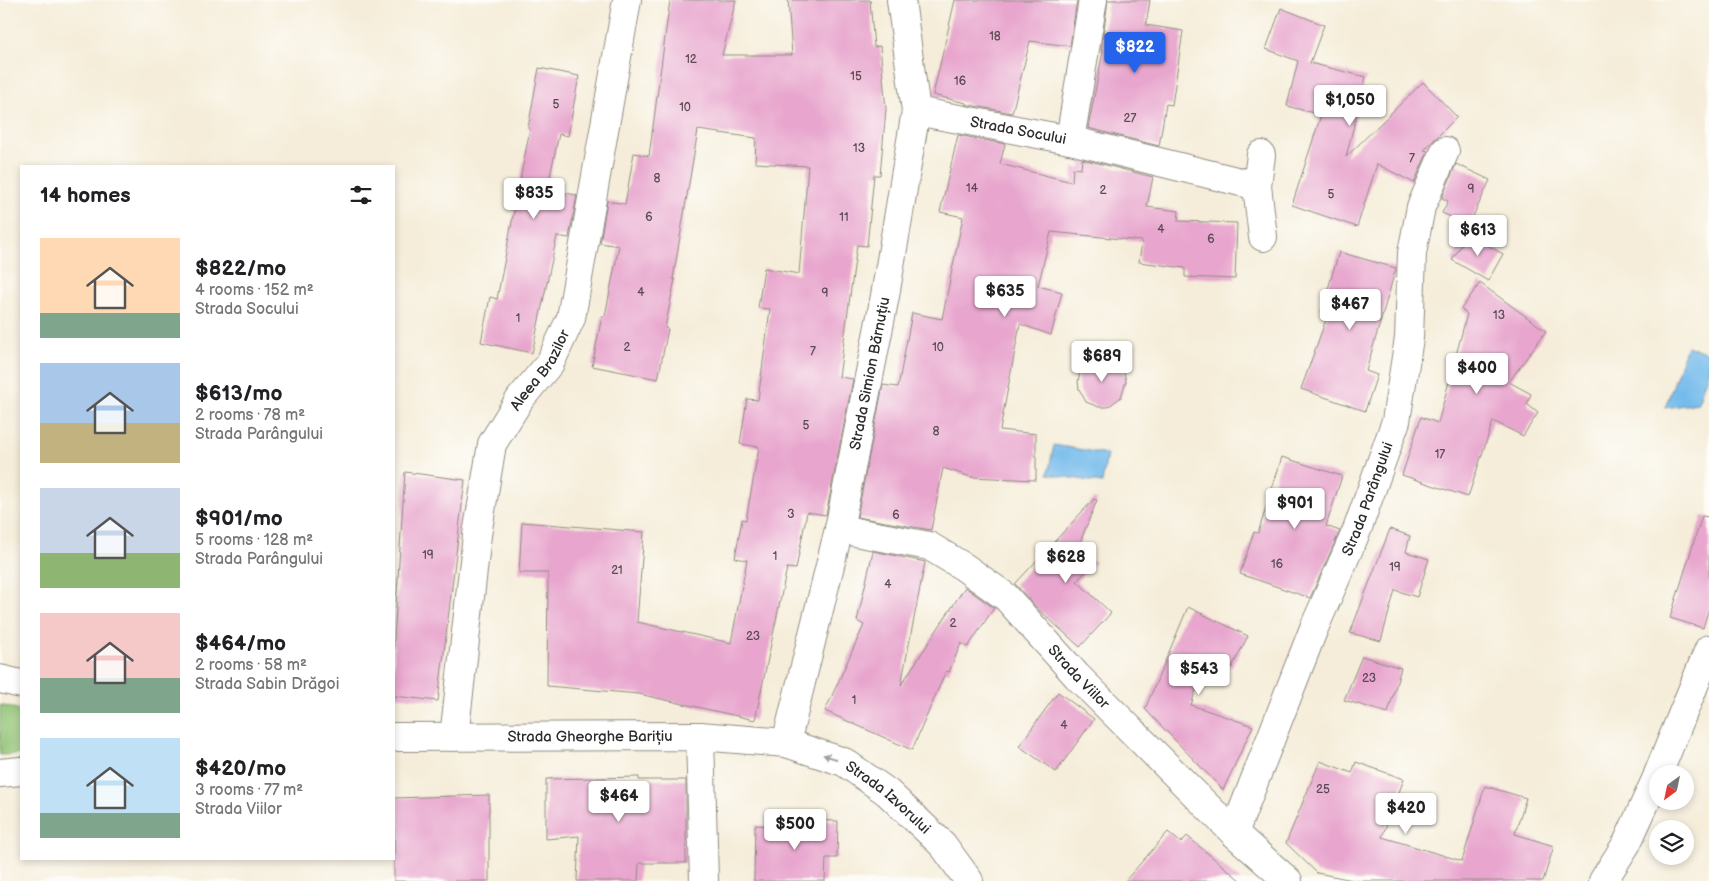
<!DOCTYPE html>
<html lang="en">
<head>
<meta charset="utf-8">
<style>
	body { margin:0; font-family:"Balsamiq Sans",sans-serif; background:#f2f2f2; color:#202124; height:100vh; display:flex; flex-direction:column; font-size:19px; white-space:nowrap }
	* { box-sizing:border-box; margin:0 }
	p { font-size:16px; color:#757577 }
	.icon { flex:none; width:28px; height:28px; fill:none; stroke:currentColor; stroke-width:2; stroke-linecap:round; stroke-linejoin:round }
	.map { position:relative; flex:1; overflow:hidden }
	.panel { position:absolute; left:20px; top:165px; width:375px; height:695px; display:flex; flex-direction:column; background:#fff; border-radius:0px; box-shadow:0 2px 8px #0003 }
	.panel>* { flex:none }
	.needle { width:32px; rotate:213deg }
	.buttons { position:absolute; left:1649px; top:765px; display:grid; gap:10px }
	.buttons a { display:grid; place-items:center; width:45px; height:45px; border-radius:50%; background:#fff; box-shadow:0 2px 8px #0003; font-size:25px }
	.price { position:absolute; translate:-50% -42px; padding:0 11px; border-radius:5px; background:#fff; color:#222; font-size:16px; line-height:32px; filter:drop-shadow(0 1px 2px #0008) }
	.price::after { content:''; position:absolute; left:50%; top:30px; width:15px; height:11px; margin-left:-8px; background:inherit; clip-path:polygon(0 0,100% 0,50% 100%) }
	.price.on { background:#2563eb; color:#fff }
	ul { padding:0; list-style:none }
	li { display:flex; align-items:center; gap:15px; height:125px; padding:0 20px }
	li span { display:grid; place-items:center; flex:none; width:140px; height:100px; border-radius:0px; color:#555 }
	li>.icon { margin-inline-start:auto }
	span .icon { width:60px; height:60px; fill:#fffc; stroke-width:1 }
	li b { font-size:21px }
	h2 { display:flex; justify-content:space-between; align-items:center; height:60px; padding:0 20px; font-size:21px }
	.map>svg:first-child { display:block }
</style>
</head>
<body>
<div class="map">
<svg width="1709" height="881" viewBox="0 0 1709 881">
	<rect width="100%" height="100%" fill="#fdfcf7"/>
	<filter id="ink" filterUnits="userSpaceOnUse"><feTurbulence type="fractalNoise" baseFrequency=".02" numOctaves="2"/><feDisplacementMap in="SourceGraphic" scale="10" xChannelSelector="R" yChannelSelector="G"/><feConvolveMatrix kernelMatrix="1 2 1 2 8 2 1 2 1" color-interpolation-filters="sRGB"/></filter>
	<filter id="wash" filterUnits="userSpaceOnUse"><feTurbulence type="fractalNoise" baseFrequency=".0096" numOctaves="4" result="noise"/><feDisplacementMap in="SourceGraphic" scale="20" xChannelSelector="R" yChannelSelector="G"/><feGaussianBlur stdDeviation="1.12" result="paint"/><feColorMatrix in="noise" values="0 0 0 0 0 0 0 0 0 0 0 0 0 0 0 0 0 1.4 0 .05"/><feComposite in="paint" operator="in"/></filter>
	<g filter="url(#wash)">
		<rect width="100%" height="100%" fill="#f5edd9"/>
		<path fill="#91c475" stroke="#5e7850" d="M0 705 21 710V754L0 755Z"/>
		<path fill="#75bbec" stroke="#50738c" d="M1687 346 1709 353V369L1698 403 1665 408Z
			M1054 445 1107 454 1102 483 1048 474Z"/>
		<g id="blocks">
			<path fill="#e8a6ce" d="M670 0H736L722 55H792L788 0H870L874 47 880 46 886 109 880 175H874L867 246 857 245 839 377 853 379 826 515 807 512 796 569 787 568 755 720 639 694 547 686 548 573H519L522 522 644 532 637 622 731 643 747 560 735 558 742 519 746 520 759 447 740 444 747 399 758 400 770 309 758 308 764 268 799 274 808 166 755 163 756 138 698 130 673 279H675L665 328 668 329 658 379 592 366 602 316H605L619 246 600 243 607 201 625 204 634 153 649 156Z
				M955 0H1077L1070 46 1030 41 1012 113 965 104 966 103 933 95Z
				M1108 0H1150L1146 25 1183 31 1172 105 1166 104 1159 146 1088 128 1103 51H1101Z
				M1281 8 1324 25 1310 63 1366 77 1346 157 1423 82 1457 117 1424 150 1428 151 1414 183 1377 164 1357 227 1292 205 1321 115 1287 106 1298 61 1266 49Z
				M539 68 579 76 568 136 559 134 547 190 577 195 569 238 557 236 532 353 481 342 490 297 497 299 530 129 528 128Z
				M958 135 1005 144 1000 164 1072 182 1073 168 1081 169 1082 159 1153 177 1147 207 1179 211 1178 221 1237 223 1235 279 1185 277V268L1139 262 1142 241 1051 232 1038 286 1062 292 1051 335 1020 324 1000 430 1036 434V480L971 477 943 468 931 530 857 517 883 385 898 387 912 313 942 319 963 217 940 212Z
				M1456 164 1490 180 1469 225 1442 213 1448 201 1442 198Z
				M1468 234 1503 254 1488 281 1452 260Z
				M1339 252 1396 268 1366 371 1377 375 1365 411 1301 389 1328 314 1321 312Z
				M1480 283 1546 331 1509 382 1531 394 1527 404 1538 413 1523 436 1493 421 1468 497 1402 475 1421 417 1438 423 1467 314 1461 309Z
				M1104 359 1112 361 1119 366 1124 373 1126 381 1121 397 1108 407H1099L1086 402 1079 389 1078 382 1081 367 1096 360Z
				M1282 457 1342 476 1326 526 1340 531 1310 598 1240 574 1254 532 1258 533Z
				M405 472 465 480 438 701 394 696V638Z
				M1094 499 1097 500 1076 552 1095 562 1077 581 1111 613 1080 647 1037 608 1015 584Z
				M1702 516 1709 517V608L1703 628 1670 618Z
				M1390 529 1410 536 1406 552 1429 559 1417 597 1395 590 1381 641 1350 633Z
				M873 551 925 562 901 685 965 587 994 608 968 647 961 643 949 672 946 671 912 750 825 711 864 625 857 621Z
				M1188 607 1248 636 1232 667 1206 659 1191 705 1253 726 1223 790 1145 709Z
				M1362 656 1401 668 1388 713 1344 700Z
				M1058 692 1094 719 1056 772 1019 746Z
				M1320 761 1352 773 1356 762 1404 779 1382 837 1462 861 1485 786 1526 798 1515 834 1554 846 1543 881H1358L1317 873 1286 843Z
				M639 777V780H686V863H639L638 881H577L579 836 546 839V779Z
				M489 795V881H394V798Z
				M793 820 838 821 837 858H826L825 881H754L755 825 793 827Z
				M1168 832 1181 843 1187 836 1241 881H1125Z"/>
		</g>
	</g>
	<g filter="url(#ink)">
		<use href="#blocks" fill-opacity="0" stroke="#908c82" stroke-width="1"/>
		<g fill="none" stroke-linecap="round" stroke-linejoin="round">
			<g stroke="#908c82" stroke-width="30">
				<g id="street">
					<path id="s1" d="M916 111 1070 140 1093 0"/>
					<path d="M1070 140 1257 186"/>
					<path d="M1261 155 1257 186 1263 237"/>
					<path id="s2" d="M839 529 929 546 964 567 1006 597 1077 676 1234 833 1288 881"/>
					<path d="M0 679 21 684"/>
					<path d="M700 736 704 881"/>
					<path id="s3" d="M394 737 700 736 786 743 844 762 887 792 943 845 969 881"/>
					<path id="s4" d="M454 737 477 535 492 444 520 399 550 363 571 318 627 0"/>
					<path id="s5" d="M786 743 839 529 885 296 916 111 901 0"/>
					<path d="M0 773 21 771"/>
					<path d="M1658 774 1709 649"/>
					<path id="s6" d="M1234 833 1314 628 1357 530 1396 421 1409 338 1412 253 1421 207 1445 151"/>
					<path d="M1603 881 1627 843 1658 775"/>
				</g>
			</g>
			<use href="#street" stroke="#fff" stroke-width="28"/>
		</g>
		<defs><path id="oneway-solid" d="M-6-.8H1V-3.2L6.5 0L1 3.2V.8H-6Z" transform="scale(1.25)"/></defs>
		<use fill="#a0a0a0" href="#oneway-solid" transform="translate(830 757) rotate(-162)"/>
	</g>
	<g text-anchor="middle" stroke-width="4" stroke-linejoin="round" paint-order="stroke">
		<g font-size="12" fill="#5a4a54">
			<text x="995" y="40">18</text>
			<text x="691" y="63">12</text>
			<text x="856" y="80">15</text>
			<text x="960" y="85">16</text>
			<text x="556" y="108">5</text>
			<text x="685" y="111">10</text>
			<text x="1130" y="122">27</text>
			<text x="859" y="152">13</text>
			<text x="1412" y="162">7</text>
			<text x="657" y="182">8</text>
			<text x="972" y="192">14</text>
			<text x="1471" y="193">9</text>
			<text x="1103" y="194">2</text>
			<text x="1331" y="198">5</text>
			<text x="649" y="221">6</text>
			<text x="844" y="221">11</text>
			<text x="1161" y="233">4</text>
			<text x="1211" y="243">6</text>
			<text x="641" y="296">4</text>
			<text x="825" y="297">9</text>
			<text x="1499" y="319">13</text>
			<text x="518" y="322">1</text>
			<text x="627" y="351">2</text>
			<text x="938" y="351">10</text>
			<text x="813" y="355">7</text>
			<text x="806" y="429">5</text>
			<text x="936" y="435">8</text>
			<text x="1440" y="458">17</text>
			<text x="791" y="518">3</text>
			<text x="896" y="519">6</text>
			<text x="428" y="559">19</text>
			<text x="775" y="560">1</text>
			<text x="1277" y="568">16</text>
			<text x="1395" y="571">19</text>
			<text x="617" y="574">21</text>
			<text x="888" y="588">4</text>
			<text x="953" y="627">2</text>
			<text x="753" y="640">23</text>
			<text x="1369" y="682">23</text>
			<text x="854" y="704">1</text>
			<text x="1064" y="729">4</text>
			<text x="1323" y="793">25</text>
		</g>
		<g font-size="15" fill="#2b2b2b" stroke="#fdfcf7">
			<text dy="5" stroke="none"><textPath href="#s1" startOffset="104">Strada Socului</textPath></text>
			<text dy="5" stroke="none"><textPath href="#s4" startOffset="384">Aleea Brazilor</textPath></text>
			<text dy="5" stroke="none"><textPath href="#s5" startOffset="379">Strada Simion Bărnuțiu</textPath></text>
			<text dy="5" stroke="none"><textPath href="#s6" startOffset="360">Strada Parângului</textPath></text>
			<text dy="5" stroke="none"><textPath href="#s2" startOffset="292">Strada Viilor</textPath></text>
			<text dy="5" stroke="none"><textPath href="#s3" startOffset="196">Strada Gheorghe Barițiu</textPath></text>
			<text dy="5" stroke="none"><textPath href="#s3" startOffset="510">Strada Izvorului</textPath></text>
		</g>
	</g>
</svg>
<div class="buttons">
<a><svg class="needle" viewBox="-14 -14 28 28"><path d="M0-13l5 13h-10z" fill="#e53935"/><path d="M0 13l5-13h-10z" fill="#757577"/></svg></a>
<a><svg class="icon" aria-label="layers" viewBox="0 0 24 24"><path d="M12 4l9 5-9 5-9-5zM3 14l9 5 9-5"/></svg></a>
</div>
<b class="price on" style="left:1135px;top:74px">$822</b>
<b class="price" style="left:1350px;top:127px">$1,050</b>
<b class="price" style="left:534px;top:220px">$835</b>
<b class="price" style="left:1478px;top:257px">$613</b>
<b class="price" style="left:1005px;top:318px">$635</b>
<b class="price" style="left:1350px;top:331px">$467</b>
<b class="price" style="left:1102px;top:383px">$689</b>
<b class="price" style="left:1477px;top:395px">$400</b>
<b class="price" style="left:1295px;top:530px">$901</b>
<b class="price" style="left:1066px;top:584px">$628</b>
<b class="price" style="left:1199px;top:696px">$543</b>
<b class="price" style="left:619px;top:823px">$464</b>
<b class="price" style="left:1406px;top:835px">$420</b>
<b class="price" style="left:795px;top:851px">$500</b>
<section class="panel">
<h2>14 homes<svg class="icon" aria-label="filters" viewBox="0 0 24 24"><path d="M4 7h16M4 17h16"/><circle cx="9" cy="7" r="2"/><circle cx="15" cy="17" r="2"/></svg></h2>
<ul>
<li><span style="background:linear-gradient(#ffd9b3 75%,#7fa58c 0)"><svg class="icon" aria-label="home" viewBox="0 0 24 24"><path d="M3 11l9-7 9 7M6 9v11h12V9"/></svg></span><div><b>$822/mo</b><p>4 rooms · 152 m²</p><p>Strada Socului</p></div></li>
<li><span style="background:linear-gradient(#a9c7e8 60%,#c2b280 0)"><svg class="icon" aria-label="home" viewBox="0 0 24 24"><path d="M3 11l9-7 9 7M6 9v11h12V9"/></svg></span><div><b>$613/mo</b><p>2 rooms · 78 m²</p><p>Strada Parângului</p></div></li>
<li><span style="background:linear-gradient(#c9d6e8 65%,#8fb573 0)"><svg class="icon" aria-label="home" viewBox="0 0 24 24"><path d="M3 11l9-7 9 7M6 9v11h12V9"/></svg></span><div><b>$901/mo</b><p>5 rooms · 128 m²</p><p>Strada Parângului</p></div></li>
<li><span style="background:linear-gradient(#f6c9c9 65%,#7fa58c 0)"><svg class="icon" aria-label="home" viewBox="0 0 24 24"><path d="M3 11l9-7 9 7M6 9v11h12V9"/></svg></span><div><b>$464/mo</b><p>2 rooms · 58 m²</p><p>Strada Sabin Drăgoi</p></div></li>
<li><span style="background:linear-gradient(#bfe0f5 75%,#7fa58c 0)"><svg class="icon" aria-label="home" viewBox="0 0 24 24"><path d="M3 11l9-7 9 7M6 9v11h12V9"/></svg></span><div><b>$420/mo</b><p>3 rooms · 77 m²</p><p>Strada Viilor</p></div></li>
</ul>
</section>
</div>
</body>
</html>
